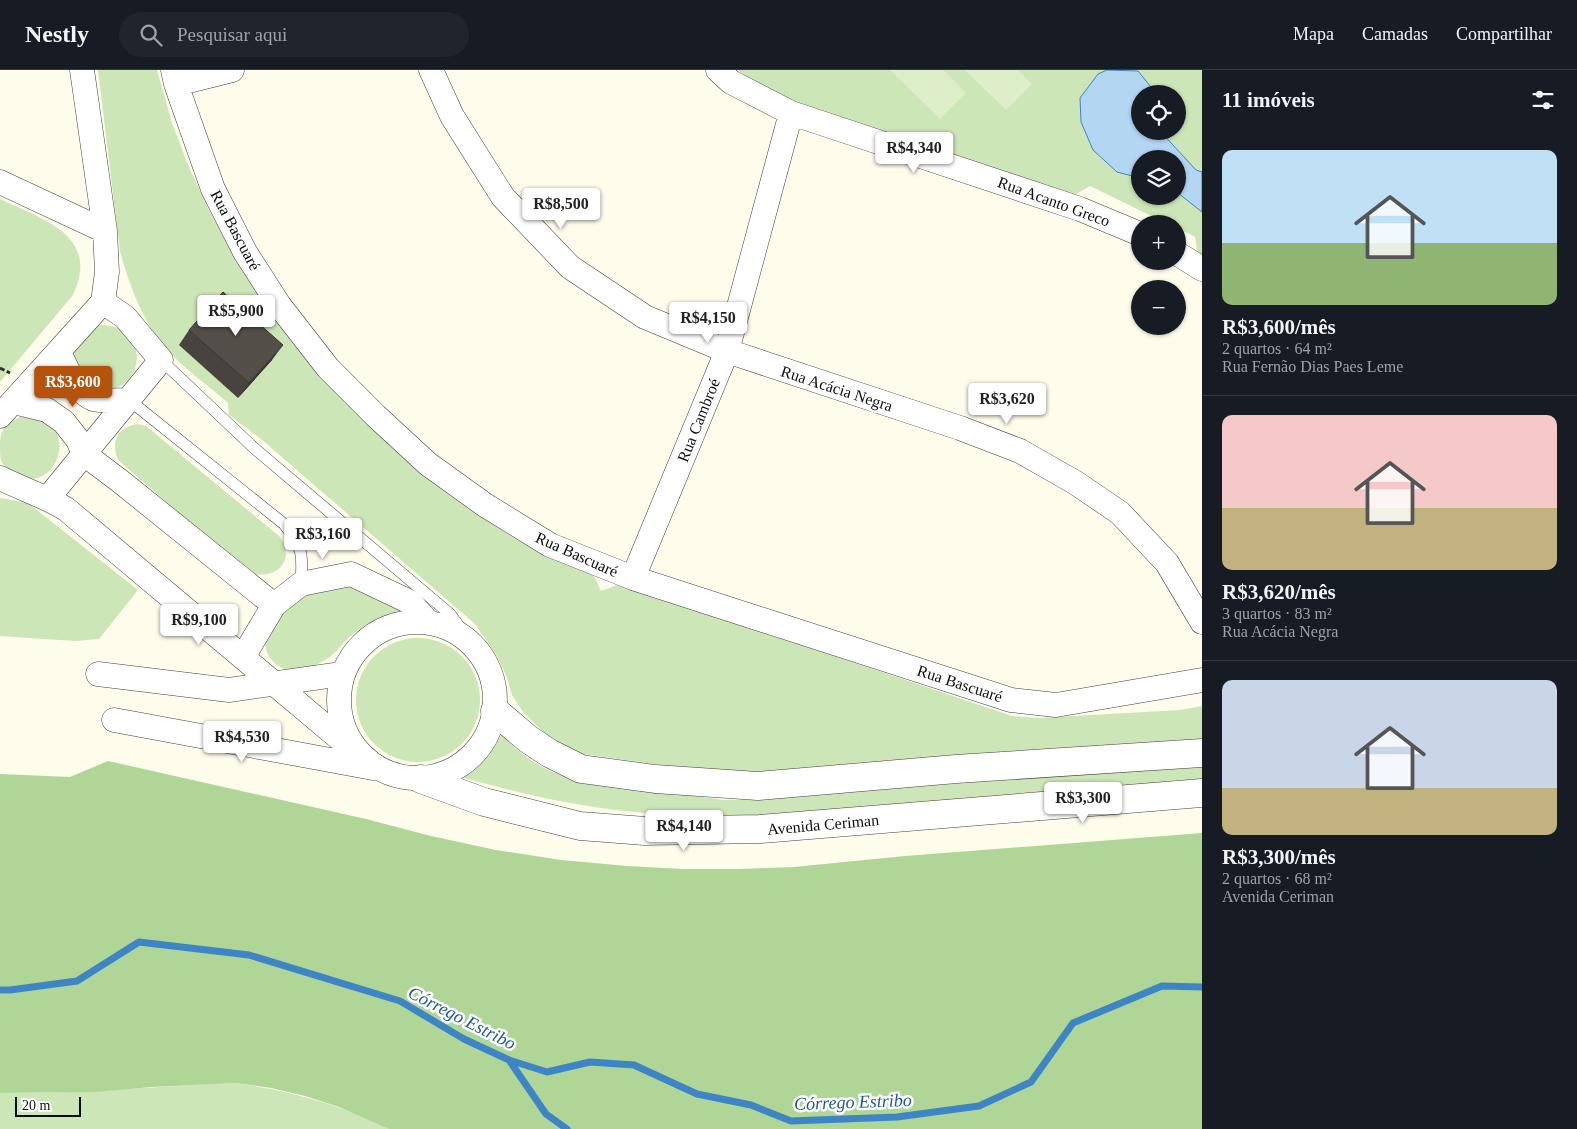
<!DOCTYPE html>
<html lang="pt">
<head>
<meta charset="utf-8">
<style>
	body { margin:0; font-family:"Times New Roman",serif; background:#20242c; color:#f1f3f6; height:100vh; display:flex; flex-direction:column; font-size:19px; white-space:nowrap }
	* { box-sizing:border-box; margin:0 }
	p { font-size:16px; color:#9ea1a6 }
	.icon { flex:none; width:28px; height:28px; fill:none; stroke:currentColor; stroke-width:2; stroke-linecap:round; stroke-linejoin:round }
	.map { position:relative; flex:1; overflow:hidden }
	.details { display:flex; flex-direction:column; background:#171b24; width:375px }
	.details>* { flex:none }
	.buttons { position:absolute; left:1131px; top:15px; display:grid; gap:10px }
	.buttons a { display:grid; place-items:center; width:55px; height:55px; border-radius:50%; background:#171b24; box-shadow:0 1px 4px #0004; font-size:25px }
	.scale { position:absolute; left:15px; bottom:12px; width:66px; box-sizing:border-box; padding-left:5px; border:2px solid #0c0c0c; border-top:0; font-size:14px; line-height:18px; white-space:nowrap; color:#0c0c0c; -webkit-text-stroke:4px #fff; paint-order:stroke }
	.price { position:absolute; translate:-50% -42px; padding:0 11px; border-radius:5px; background:#fff; color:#222; font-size:16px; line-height:32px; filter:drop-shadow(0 1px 2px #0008) }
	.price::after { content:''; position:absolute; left:50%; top:30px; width:15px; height:11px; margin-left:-8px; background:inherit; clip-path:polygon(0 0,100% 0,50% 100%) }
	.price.on { background:#b45309; color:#fff }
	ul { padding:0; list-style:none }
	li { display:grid; align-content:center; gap:10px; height:265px; padding:0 20px }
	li+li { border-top:1px solid #363941 }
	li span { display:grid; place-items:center; height:155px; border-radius:10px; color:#555 }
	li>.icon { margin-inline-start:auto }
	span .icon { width:90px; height:90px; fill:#fffc; stroke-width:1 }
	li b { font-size:21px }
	h2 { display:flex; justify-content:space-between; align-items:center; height:60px; padding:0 20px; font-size:21px }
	header { display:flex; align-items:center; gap:30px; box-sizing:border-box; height:70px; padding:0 25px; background:#171b24; border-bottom:1px solid #363941 }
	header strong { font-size:24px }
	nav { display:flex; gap:28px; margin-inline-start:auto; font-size:18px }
	.search { width:350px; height:45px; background:#20242c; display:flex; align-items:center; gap:12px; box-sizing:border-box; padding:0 18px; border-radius:28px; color:#9ea1a6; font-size:19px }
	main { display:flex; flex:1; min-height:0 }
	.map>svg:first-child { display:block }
</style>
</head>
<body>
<header>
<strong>Nestly</strong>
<div class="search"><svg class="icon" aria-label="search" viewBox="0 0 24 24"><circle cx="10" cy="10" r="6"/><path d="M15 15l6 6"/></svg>Pesquisar aqui</div>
<nav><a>Mapa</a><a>Camadas</a><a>Compartilhar</a></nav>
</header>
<main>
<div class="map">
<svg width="1202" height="1059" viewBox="0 0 1202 1059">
	<rect width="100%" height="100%" fill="#fefceb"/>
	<path fill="#cce6b7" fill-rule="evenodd" d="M98 0H157L172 53 188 95 208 138 230 179 283 258 547 483 594 506 601 521 621 514 1012 646 1038 648 1180 640 1202 636V671L753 705 710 702 575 683 548 667 523 642 512 625 506 605 497 586 475 554 261 369 229 345 228 333C210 317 190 303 173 286 145 258 130 218 120 181Z
		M738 0H1202V186L1198 184 1195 167 1178 158V154H1168L1090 116 1073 126 794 32 747 7ZM1140 24H1178V61H1140ZM1140 89H1178V126H1140Z
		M0 129C42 149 101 165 73 225L0 312Z
		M99 255C153 253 145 325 101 319 92 318 87 314 83 307 80 302 74 296 73 290 71 281 82 267 88 260 91 258 95 257 99 255Z
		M28 345C83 351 57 426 18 405 11 401 3 398 1 390 0 386 0 380 0 375 0 356 10 349 28 345Z
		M138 354 146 356 279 466C296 487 279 509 254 504L192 454 118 390C110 371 118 357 138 354Z
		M0 428 28 433 138 520 99 569 75 571 0 566Z
		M349 516 405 540C386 545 368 552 353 564 345 570 339 579 331 586 327 590 306 600 301 601 281 604 261 587 266 566 269 552 291 531 304 525 315 520 337 518 349 516Z
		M356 630a62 62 0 1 1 124 0a62 62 0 1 1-124 0Z
		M502 664C523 689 547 703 579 710L724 730 767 729 1042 706 1202 696V714L764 746C694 748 623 744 554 730 524 724 494 716 464 708L487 687Z
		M236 1013C290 1021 340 1034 389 1059H0V1023C79 1024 157 1016 236 1013Z"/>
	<path fill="#afd697" d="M108 691 366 749 431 766 496 780 561 790 627 796 683 799H739L794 797 905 786 1202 763V1059H389L339 1037 305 1026 271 1018 236 1013 152 1017 95 1022 0 1023V704L70 707Z"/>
	<path fill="#deeec9" d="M890 0H943L966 23 940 49Z
		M965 0H1018L1032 14 1006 40Z"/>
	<path fill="#b3d6f3" stroke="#3e85c6" d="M1107 0 1138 1 1151 17 1153 24H1140V61H1160L1196 100 1202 102V142L1178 123V89H1140V108L1117 102 1093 80 1081 52 1080 28 1098 4Z"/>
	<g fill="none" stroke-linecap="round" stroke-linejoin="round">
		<path stroke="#3e85c6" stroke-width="7" d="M0 920H10L77 911 139 872 249 885 400 931 464 969 509 990 547 1002 590 992 634 995 697 1024 751 1035 791 1051 897 1047 979 1036 1031 1012 1073 953 1162 916 1202 917
			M509 990 546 1044 567 1059"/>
		<g stroke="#3f3f3f" stroke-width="12">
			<path id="service" d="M161 290 254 378 450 544 470 571
				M129 330 284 454C303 478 303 484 301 514"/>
		</g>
		<g stroke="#3f3f3f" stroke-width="25">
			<path id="minor" d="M82 0 105 161 107 202 103 232
				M173 0 176 14 213 119 245 182 279 235 328 298 376 346 428 394 485 435 550 475 633 508 1011 630 1056 635 1202 610
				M431 0 452 46 503 127 570 197 645 247 727 281 960 358 1020 381 1076 413 1120 443 1167 493 1202 552
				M718 0 731 12 791 43 1080 139 1140 164
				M176 14 232 0
				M0 112 105 161
				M1178 184 1202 199
				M59 282C66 297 76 322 93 329 100 332 120 330 129 330
				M14 332 47 340 64 352 78 370 84 384 120 411 274 535
				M0 346 103 232
				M0 408C22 419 45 426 66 439L351 678
				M48 428 161 290 125 247 103 232
				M633 508 727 281 791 43
				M339 630a78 78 0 1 1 156 0a78 78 0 1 1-156 0Z
				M243 587 274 535 301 514 351 504 410 532 428 552
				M98 604 229 620 342 604
				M114 650 373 698"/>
		</g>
		<g stroke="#3f3f3f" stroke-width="29">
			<path id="tertiary" d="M495 641 528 669 549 683 581 699 655 709 758 716 956 699 1202 683
				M421 709 484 732 580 756 645 761 760 759 1202 723"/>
		</g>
		<path stroke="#2e2e2e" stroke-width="3" stroke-dasharray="5 2.5" stroke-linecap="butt" d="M0 298 10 303"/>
		<use href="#service" stroke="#fff" stroke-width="11"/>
		<use href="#minor" stroke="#fff" stroke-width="24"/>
		<use href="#tertiary" stroke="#fff" stroke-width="28"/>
	</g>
	<path fill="#48433f" d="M189 260 272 290 238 328 179 275Z"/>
	<path fill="#3b3733" d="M283 275 272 290 238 328 249 313Z"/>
	<path fill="#544e49" stroke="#3b3733" d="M223 222 283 275 249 313 189 260Z"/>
	<g text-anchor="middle" stroke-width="5" stroke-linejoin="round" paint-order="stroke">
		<g font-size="16" fill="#0c0c0c" stroke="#fff">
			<text transform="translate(1054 131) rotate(20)" y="6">Rua Acanto Greco</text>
			<text transform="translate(236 160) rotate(62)" y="6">Rua Bascuaré</text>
			<text transform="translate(837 318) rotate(18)" y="6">Rua Acácia Negra</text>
			<text transform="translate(698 350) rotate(-68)" y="6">Rua Cambroé</text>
			<text transform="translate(577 484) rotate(24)" y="6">Rua Bascuaré</text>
			<text transform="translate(960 613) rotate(18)" y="6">Rua Bascuaré</text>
			<text transform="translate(823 754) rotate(-5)" y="6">Avenida Ceriman</text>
		</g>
		<g font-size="18" font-style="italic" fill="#1c5796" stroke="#fff">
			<text transform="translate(462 948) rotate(27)" y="6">Córrego Estribo</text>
			<text transform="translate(853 1032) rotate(-2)" y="6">Córrego Estribo</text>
		</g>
	</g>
</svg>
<div class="buttons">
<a><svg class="icon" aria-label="locate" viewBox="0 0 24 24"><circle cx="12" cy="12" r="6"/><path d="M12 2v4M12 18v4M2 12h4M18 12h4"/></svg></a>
<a><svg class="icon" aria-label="layers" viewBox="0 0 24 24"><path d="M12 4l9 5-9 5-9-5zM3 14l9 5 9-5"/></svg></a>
<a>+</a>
<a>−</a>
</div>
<div class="scale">20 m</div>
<b class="price" style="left:914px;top:104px">R$4,340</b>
<b class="price" style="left:561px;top:160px">R$8,500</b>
<b class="price" style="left:236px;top:267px">R$5,900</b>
<b class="price" style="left:708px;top:274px">R$4,150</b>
<b class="price on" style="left:73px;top:338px">R$3,600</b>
<b class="price" style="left:1007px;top:355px">R$3,620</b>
<b class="price" style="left:323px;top:490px">R$3,160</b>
<b class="price" style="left:199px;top:576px">R$9,100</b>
<b class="price" style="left:242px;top:693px">R$4,530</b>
<b class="price" style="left:1083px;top:754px">R$3,300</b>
<b class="price" style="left:684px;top:782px">R$4,140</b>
</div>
<section class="details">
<h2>11 imóveis<svg class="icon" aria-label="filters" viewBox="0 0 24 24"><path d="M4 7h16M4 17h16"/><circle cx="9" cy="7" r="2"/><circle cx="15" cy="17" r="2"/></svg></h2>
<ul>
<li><span style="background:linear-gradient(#bfe0f5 60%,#8fb573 0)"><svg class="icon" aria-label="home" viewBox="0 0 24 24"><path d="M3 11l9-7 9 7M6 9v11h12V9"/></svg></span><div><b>R$3,600/mês</b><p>2 quartos · 64 m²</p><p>Rua Fernão Dias Paes Leme</p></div></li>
<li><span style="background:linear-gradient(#f6c9c9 60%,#c2b280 0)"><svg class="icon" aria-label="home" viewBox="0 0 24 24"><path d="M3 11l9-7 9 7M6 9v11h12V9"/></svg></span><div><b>R$3,620/mês</b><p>3 quartos · 83 m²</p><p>Rua Acácia Negra</p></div></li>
<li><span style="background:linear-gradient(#c9d6e8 70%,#c2b280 0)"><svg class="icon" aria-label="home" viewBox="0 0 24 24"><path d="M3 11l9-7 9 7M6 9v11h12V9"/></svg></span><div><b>R$3,300/mês</b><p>2 quartos · 68 m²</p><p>Avenida Ceriman</p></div></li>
</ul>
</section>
</main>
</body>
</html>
